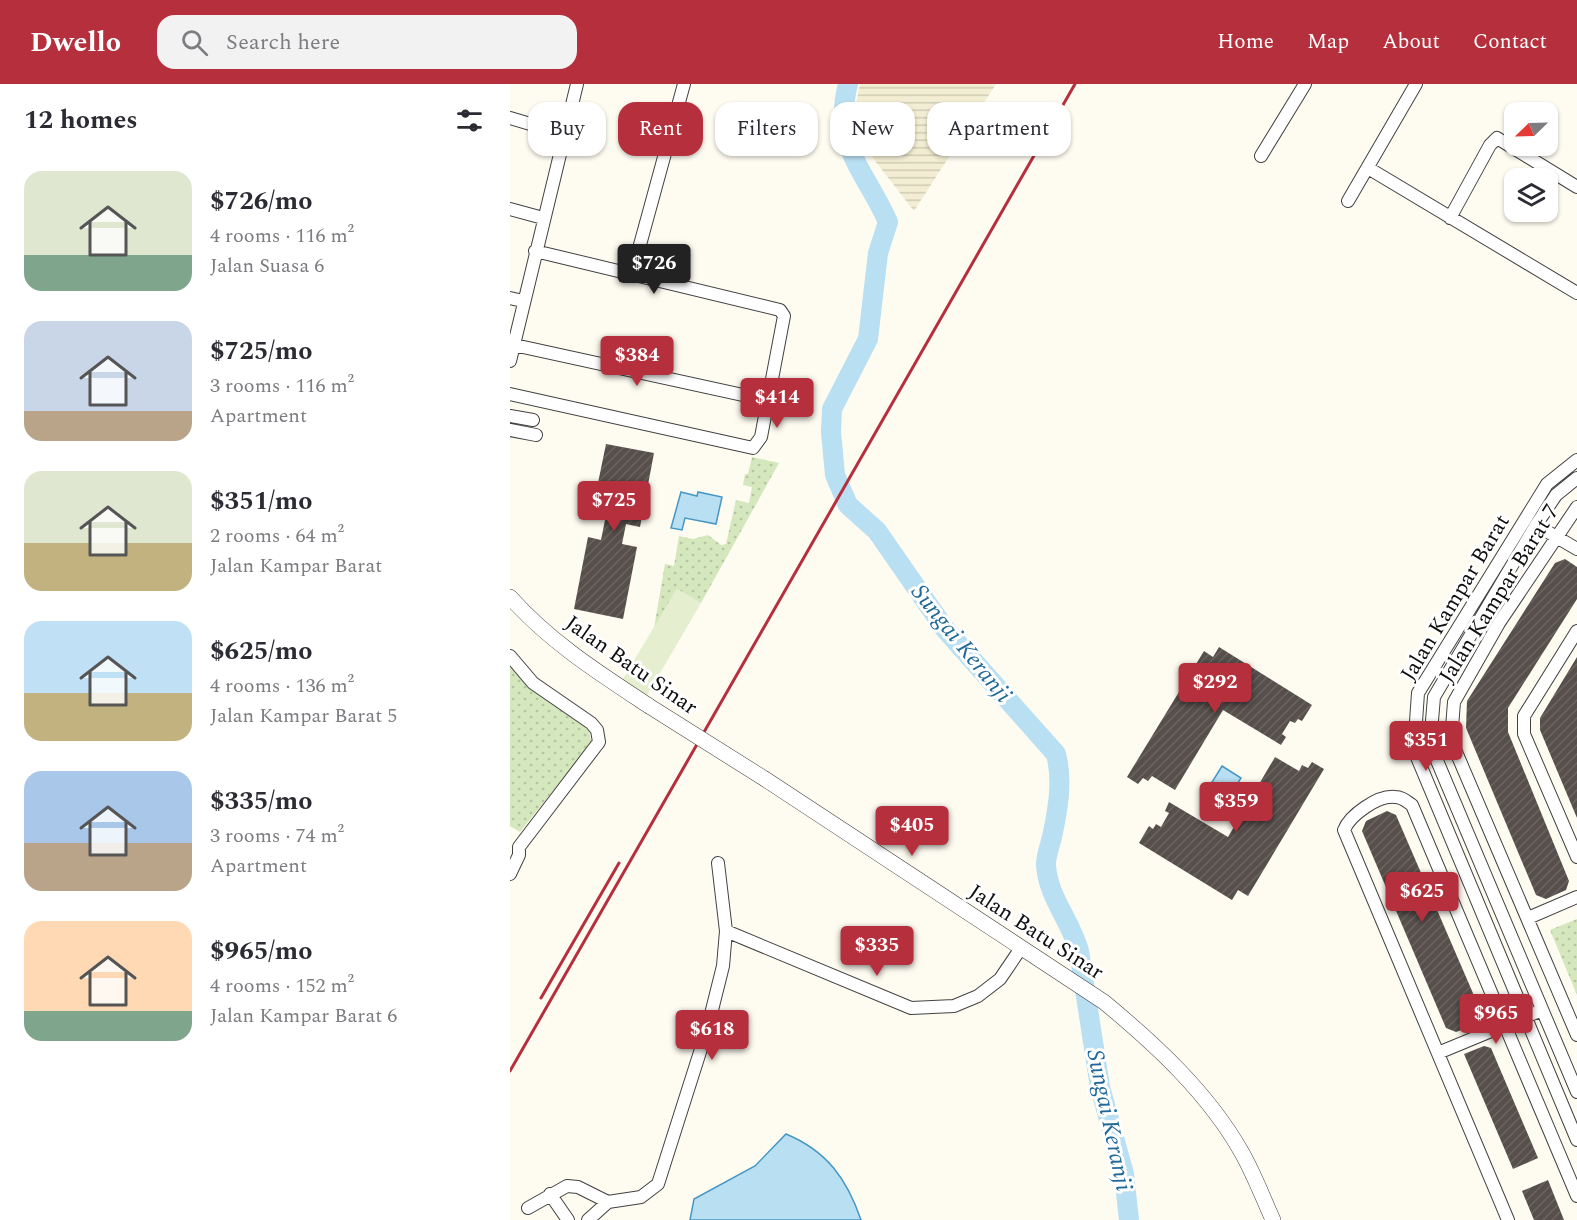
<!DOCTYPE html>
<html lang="en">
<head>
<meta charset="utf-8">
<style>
	body { margin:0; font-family:Spectral,serif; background:#f2f2f3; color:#2b2b33; height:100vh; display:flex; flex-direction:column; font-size:22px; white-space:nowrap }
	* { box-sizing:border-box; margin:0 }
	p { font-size:20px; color:#7c7c81 }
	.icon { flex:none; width:33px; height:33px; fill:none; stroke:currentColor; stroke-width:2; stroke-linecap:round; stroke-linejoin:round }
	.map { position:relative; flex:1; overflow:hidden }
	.sheet { display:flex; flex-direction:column; background:#fff; width:510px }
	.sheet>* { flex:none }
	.banner { position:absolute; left:18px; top:18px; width:570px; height:54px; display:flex; gap:12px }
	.needle { width:39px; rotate:247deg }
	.controls { position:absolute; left:994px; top:18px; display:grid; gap:12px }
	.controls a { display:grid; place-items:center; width:54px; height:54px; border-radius:12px; background:#fff; box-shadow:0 2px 4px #0004; font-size:30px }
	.price { position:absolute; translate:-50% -51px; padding:0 14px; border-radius:6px; background:#b5303c; color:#fff; font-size:20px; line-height:39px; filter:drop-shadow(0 2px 3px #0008) }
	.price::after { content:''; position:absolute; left:50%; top:36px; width:18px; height:14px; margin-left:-9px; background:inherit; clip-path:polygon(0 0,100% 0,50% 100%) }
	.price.on { background:#222; color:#fff }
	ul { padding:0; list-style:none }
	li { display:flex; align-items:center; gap:18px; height:150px; padding:0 24px }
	li span { display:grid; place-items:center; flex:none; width:168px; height:120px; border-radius:18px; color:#555 }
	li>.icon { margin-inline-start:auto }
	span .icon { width:72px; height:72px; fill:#fffc; stroke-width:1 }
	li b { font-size:26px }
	h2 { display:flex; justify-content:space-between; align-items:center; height:72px; padding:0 24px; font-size:26px }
	.pill { padding:0 21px; border-radius:18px; background:#fff; box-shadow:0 2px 4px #0004; font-size:21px; line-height:54px }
	.pill.on { background:#b5303c; color:#fff }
	header { display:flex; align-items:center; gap:36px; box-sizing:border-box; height:84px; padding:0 30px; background:#b5303c; color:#fff }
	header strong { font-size:28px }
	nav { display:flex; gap:33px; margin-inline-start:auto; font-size:21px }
	.search { width:420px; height:54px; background:#f2f2f3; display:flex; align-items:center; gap:15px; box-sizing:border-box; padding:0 21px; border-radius:18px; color:#7c7c81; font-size:22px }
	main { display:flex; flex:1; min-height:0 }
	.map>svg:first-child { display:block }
</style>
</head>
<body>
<header>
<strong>Dwello</strong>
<div class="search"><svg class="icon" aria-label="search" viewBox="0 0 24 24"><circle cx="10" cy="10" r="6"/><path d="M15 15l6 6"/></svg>Search here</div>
<nav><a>Home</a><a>Map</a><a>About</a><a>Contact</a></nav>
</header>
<main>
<section class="sheet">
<h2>12 homes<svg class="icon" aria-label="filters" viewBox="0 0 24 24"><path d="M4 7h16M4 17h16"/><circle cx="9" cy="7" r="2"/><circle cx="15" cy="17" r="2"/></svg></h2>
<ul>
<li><span style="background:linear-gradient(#dfe7d0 70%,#7fa58c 0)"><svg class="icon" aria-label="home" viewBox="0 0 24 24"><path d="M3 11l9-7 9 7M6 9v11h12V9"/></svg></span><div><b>$726/mo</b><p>4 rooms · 116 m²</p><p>Jalan Suasa 6</p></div></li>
<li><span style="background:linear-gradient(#c9d6e8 75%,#b9a48a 0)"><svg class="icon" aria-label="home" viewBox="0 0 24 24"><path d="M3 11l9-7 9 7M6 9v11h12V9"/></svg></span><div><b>$725/mo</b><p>3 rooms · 116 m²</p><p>Apartment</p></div></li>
<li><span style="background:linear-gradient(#dfe7d0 60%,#c2b280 0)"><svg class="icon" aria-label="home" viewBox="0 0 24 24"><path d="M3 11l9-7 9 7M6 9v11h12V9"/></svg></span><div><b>$351/mo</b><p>2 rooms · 64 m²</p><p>Jalan Kampar Barat</p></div></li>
<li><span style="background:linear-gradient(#bfe0f5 60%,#c2b280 0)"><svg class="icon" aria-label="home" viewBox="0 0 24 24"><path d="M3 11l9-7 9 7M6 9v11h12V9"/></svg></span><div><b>$625/mo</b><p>4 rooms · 136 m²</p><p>Jalan Kampar Barat 5</p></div></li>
<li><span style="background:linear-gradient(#a9c7e8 60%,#b9a48a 0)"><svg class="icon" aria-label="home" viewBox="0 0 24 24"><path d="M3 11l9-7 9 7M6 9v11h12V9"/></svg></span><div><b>$335/mo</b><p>3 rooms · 74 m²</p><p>Apartment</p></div></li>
<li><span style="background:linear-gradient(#ffd9b3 75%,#7fa58c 0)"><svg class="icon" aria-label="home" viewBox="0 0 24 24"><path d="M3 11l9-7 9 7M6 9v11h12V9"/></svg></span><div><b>$965/mo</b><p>4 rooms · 152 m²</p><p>Jalan Kampar Barat 6</p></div></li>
</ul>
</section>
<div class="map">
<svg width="1067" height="1136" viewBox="0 0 1067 1136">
	<defs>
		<pattern id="farmland-rules" width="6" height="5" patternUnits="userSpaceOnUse" patternTransform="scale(1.5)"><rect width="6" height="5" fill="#f3eed3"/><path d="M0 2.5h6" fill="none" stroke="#cfcbb4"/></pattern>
		<pattern id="green-dots" width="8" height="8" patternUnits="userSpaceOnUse" patternTransform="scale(1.5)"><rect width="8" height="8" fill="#d4e7bd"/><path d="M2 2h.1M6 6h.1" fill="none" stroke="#b5c5a1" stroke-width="1.8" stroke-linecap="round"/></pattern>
		<pattern id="building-hatch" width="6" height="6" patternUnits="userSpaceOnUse" patternTransform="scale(1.5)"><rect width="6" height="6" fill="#574f4c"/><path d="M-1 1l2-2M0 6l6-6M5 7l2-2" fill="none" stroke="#6a6461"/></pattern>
	</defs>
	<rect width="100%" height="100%" fill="#fefbf1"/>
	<path fill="url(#farmland-rules)" d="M350 0H486L404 127 348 55 344 29Z"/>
	<path fill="url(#green-dots)" d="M242 373 269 379 191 519 167 505 144 544 155 480 164 482 169 452 183 455 198 451 211 461 216 460 226 416 239 419 242 403 233 401 235 390H238Z
		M0 580 79 644 81 659 10 748 0 742Z
		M1067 835V911L1040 846Z"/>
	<path fill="#e5eece" d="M167 505 191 519 133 618 108 603Z"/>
	<path fill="#b9dff2" stroke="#4697c4" stroke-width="1.5" d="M171 408 187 412 188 408 212 413 206 440 175 434 172 446 161 444Z
		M712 682 731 694 710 727 691 716Z
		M276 1050C317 1067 337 1095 351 1136H180L184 1115 245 1082Z"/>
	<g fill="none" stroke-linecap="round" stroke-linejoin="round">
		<path stroke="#b9dff2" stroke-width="20" d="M338 0C322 62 355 86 378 138L368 169 358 255 322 325 321 348 325 391 338 421 367 447 435 545 546 670C553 697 548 725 542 753 540 761 536 772 536 780 537 812 561 837 569 867L590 1003 614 1090 619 1136"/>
	</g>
	<path fill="url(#building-hatch)" d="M96 360 144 369 130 443 116 440 112 460 127 463 113 535 64 525 78 453 91 456 95 436 81 433Z
		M1055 475 1067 483V515L998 624V648L1059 797 1056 806 1036 815 1026 811 956 644 957 617 1045 479Z
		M709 563 802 621 792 637 788 635 785 639 780 637 772 650 776 653 771 661 713 626 665 706 642 692 638 697 633 694 628 700 617 693 694 567 703 573Z
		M1067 573V734L1030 646V634Z
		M765 673 789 687 792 681 798 684 802 678 814 685 738 812 728 806 722 816 629 759 639 742 643 745 646 740 651 743 659 729 655 727 659 718 718 753Z
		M877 727 886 731 972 930 968 940 946 948 936 944 852 747 856 737Z
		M974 962 981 964 1028 1074 1003 1085 954 970Z
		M1038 1096 1054 1136H1024L1012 1107Z"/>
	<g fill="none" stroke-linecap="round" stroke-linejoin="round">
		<g stroke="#424242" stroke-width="14">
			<path id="minor" d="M0 34 54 50
				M751 72 795 0
				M858 84 1067 209
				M838 117 906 0
				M0 125 33 134
				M940 134 980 61 987 54 1067 103
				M122 190 174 0
				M0 214 13 217
				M0 260 256 316
				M0 277 67 0
				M0 310 243 364 251 353 274 232 270 226 25 167
				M0 332 23 336
				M0 346 26 351
				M1067 376 1037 400 908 609 904 666 1067 1056
				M1067 394 1046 411 1026 441 924 613 920 660 1067 1008
				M1067 423 989 539 944 618 941 656 1067 951
				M1026 441 1067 465
				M1067 547 1014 632V650L1067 773
				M0 572 23 599 81 639 87 646 89 658 9 763
				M0 790 9 771V763
				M1018 834 1067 813
				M216 847 401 924 444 922 468 912 490 895 511 864
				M928 969 1032 926
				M40 1110 58 1136
				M18 1124 57 1102 68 1103 98 1118 131 1113 148 1100 197 946 213 882 216 847 208 779
				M78 1136 98 1118
				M998 1136 834 746C840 731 868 711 885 713 892 713 896 717 902 721L1067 1112"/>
		</g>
		<g stroke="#424242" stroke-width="16">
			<path id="tertiary" d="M0 513C40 558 89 589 139 622
				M255 695 594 918C646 961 699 1010 732 1069 744 1090 753 1114 763 1136"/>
		</g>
		<use href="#minor" stroke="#fff" stroke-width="12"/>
		<use href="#tertiary" stroke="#fff" stroke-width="15"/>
		<path stroke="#b5303c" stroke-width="3" d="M31 914 109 779
			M0 987 565 0"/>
		<g stroke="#424242" stroke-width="16" stroke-linecap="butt">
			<path id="tertiary-bridge" d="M139 622 255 695"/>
		</g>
		<use href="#tertiary-bridge" stroke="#fff" stroke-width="15"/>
	</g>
	<g text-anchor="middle" stroke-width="6" stroke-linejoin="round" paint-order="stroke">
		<g font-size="22" fill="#0f0f0f" stroke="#fff">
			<text transform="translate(988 509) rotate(-58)" y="8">Jalan Kampar Barat 7</text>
			<text transform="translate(944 513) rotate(-59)" y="8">Jalan Kampar Barat</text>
			<text transform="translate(122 580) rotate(35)" y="8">Jalan Batu Sinar</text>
			<text transform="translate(527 847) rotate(33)" y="8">Jalan Batu Sinar</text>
		</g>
		<g font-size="24" font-style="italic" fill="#206998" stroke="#fff">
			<text transform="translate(452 559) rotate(51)" y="8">Sungai Keranji</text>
			<text transform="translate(600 1036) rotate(78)" y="8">Sungai Keranji</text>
		</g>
	</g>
</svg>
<div class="controls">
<a><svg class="needle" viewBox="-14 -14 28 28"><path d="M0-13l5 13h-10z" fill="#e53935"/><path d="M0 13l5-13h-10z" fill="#7c7c81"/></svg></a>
<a><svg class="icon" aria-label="layers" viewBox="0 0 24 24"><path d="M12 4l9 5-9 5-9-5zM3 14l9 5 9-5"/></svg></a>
</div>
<b class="price on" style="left:144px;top:211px">$726</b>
<b class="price" style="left:127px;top:303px">$384</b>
<b class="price" style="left:267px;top:345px">$414</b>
<b class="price" style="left:104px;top:448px">$725</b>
<b class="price" style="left:705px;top:630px">$292</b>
<b class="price" style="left:916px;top:688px">$351</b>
<b class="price" style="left:726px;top:749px">$359</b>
<b class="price" style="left:402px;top:773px">$405</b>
<b class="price" style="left:912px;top:839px">$625</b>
<b class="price" style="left:367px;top:893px">$335</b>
<b class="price" style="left:986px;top:961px">$965</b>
<b class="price" style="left:202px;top:977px">$618</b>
<div class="banner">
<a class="pill">Buy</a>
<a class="pill on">Rent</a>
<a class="pill">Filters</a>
<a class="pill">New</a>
<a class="pill">Apartment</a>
</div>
</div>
</main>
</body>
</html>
